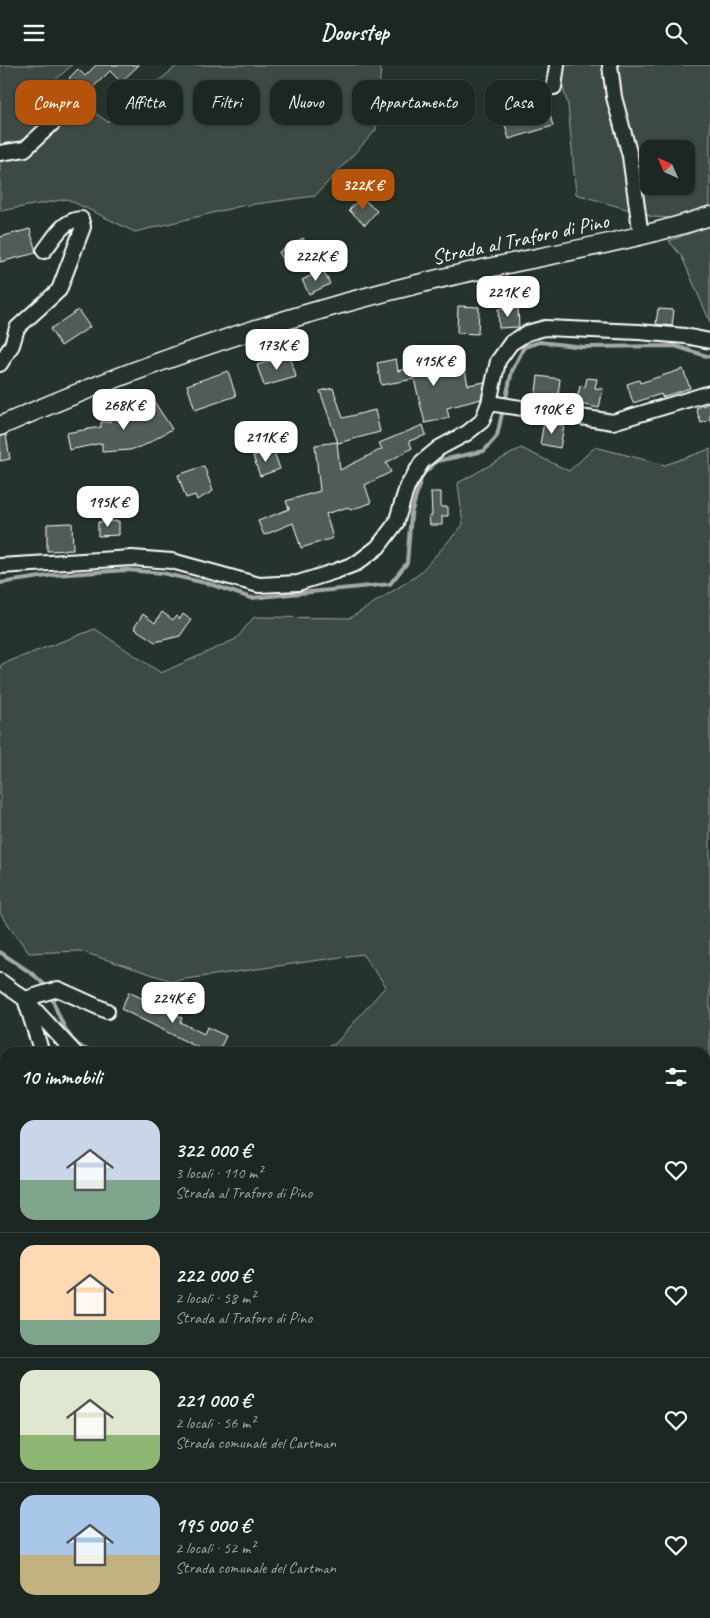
<!DOCTYPE html>
<html lang="it">
<head>
<meta charset="utf-8">
<style>
	body { margin:0; font-family:Caveat,sans-serif; background:#252e2a; color:#f1f3f6; height:100vh; display:flex; flex-direction:column; font-size:19px; white-space:nowrap }
	* { box-sizing:border-box; margin:0 }
	p { font-size:16px; color:#a0a5a5 }
	.icon { flex:none; width:28px; height:28px; fill:none; stroke:currentColor; stroke-width:2; stroke-linecap:round; stroke-linejoin:round }
	.map { position:relative; flex:1; overflow:hidden }
	.side { position:absolute; left:0px; top:982px; width:710px; height:571px; display:flex; flex-direction:column; background:#1c2622; border-radius:15px 15px 0 0; box-shadow:0 1px 4px #0004,0 0 0 1px #3a4340 }
	.side>* { flex:none }
	.guide { position:absolute; left:15px; top:15px; width:680px; height:45px; display:flex; gap:10px }
	.needle { width:32px; rotate:315deg }
	.fabs { position:absolute; left:640px; top:75px; display:grid; gap:10px }
	.fabs a { display:grid; place-items:center; width:55px; height:55px; border-radius:10px; background:#1c2622; box-shadow:0 1px 4px #0004,0 0 0 1px #3a4340; font-size:25px }
	.price { position:absolute; translate:-50% -42px; padding:0 11px; border-radius:10px; background:#fff; color:#222; font-size:16px; line-height:32px; filter:drop-shadow(0 1px 2px #0008) }
	.price::after { content:''; position:absolute; left:50%; top:30px; width:15px; height:11px; margin-left:-8px; background:inherit; clip-path:polygon(0 0,100% 0,50% 100%) }
	.price.current { background:#b45309; color:#fff }
	ul { padding:0; list-style:none }
	li { display:flex; align-items:center; gap:15px; height:125px; padding:0 20px }
	li+li { border-top:1px solid #3a4340 }
	li span { display:grid; place-items:center; flex:none; width:140px; height:100px; border-radius:15px; color:#555 }
	li>.icon { margin-inline-start:auto }
	span .icon { width:60px; height:60px; fill:#fffc; stroke-width:1 }
	li b { font-size:21px }
	h2 { display:flex; justify-content:space-between; align-items:center; height:60px; padding:0 20px; font-size:21px }
	.chip { padding:0 18px; border-radius:15px; background:#1c2622; box-shadow:0 1px 4px #0004,0 0 0 1px #3a4340; font-size:18px; line-height:45px }
	.chip.current { background:#b45309; color:#fff }
	header { display:flex; justify-content:space-between; align-items:center; height:65px; padding:0 20px; background:#1c2622; font-size:22px; font-weight:700 }
	.map>svg:first-child { display:block }
</style>
</head>
<body>
<header><svg class="icon" aria-label="menu" viewBox="0 0 24 24"><path d="M4 6h16M4 12h16M4 18h16"/></svg>Doorstep<svg class="icon" aria-label="search" viewBox="0 0 24 24"><circle cx="10" cy="10" r="6"/><path d="M15 15l6 6"/></svg></header>
<div class="map">
<svg width="710" height="1553" viewBox="0 0 710 1553">
	<rect width="100%" height="100%" fill="#26332d"/>
	<filter id="ink" filterUnits="userSpaceOnUse"><feTurbulence type="fractalNoise" baseFrequency=".02" numOctaves="2"/><feDisplacementMap in="SourceGraphic" scale="10" xChannelSelector="R" yChannelSelector="G"/><feConvolveMatrix kernelMatrix="1 2 1 2 8 2 1 2 1" color-interpolation-filters="sRGB"/></filter>
	<g filter="url(#ink)">
		<path fill="#333f3a" d="M710 1202V1338L705 1337V1203Z"/>
		<path fill="#3e4944" stroke="#9ea4a2" fill-rule="evenodd" d="M0 0H72L52 18 108 57 178 0H381L376 65 315 131 241 141 135 167 67 134 0 146Z
			M556 0H710V140L674 153 653 152 576 129 568 40ZM649 84H686V121H649Z
			M710 161V257L682 192 669 176Z
			M595 382 665 400 710 384V1037H705V988L309 987 335 979 386 921 362 889 172 916 80 886 29 888 0 848V602L2 599 95 564 161 608 236 574 254 552 350 553 418 510 463 460 458 418 521 383 569 406Z
			M5 1134V1251L0 1240V1136Z
			M5 1272V1464L0 1468V1286Z
			M705 1337 710 1338V1409L705 1408Z
			M705 1506 710 1507V1553H549L555 1549H705Z
			M125 1549H225L229 1553H129Z"/>
		<g fill="none" stroke-linecap="round" stroke-linejoin="round">
			<path stroke="#a4a9a7" stroke-width="4" d="M505 337 512 306 524 282 540 277 583 282 675 281 710 292
				M0 518 54 510 127 505 162 508 210 519 251 533 390 519 407 498 411 449 422 410 437 396 484 386 497 371 503 344
				M0 887 34 910 47 922
				M51 931C58 948 69 983 90 985 104 987 115 982 128 988
				M705 1353 710 1354"/>
		</g>
		<path fill="#515c57" stroke="#fff" d="M96 0H139L121 17 110 6 85 30 69 13 78 4 85 11Z
			M544 29 553 61 509 74 500 42Z
			M361 132 377 146 365 160 349 145Z
			M30 164 36 188 0 197V172Z
			M303 173 311 188 287 201 279 187Z
			M323 205 330 219 309 229 302 215Z
			M458 241 479 242 478 269 457 268Z
			M518 243 519 262 499 263 498 244Z
			M658 244 674 245 672 261 656 259Z
			M78 245 90 262 61 281 50 264Z
			M290 290 296 312 264 321 257 300Z
			M396 294 398 306 423 299 425 308 464 300 468 320 485 317 481 334 447 343 449 353 425 358 414 314 381 320 377 298Z
			M683 304 690 323 662 332 661 329 633 338 627 319 639 315 640 318Z
			M228 306 236 331 195 345 187 320Z
			M538 311 560 314 557 338 535 335Z
			M587 313 597 314 595 323 603 324 599 343 576 338 580 321 585 322Z
			M333 323 343 353 375 345 380 367 338 378 320 326Z
			M153 335 172 364 145 380 130 385 102 387V378L69 385 66 368 101 362V357H110L109 351 132 348Z
			M710 338V355L701 358 696 343Z
			M544 357 564 361 560 383 540 379Z
			M423 360 426 370 409 376 412 383 386 398 391 407 365 420 371 438 350 445 348 442 326 449 333 473 301 483 293 458 264 470 258 456 289 444 286 436 320 426 315 380 337 377 340 405 382 384 379 378Z
			M6 370 10 394 0 396V371Z
			M273 384 280 404 260 411 253 391Z
			M204 401 213 426 197 435 195 430 186 433 178 410Z
			M431 427H441V442H448V451H442V460H430L429 451H432Z
			M119 456V470L98 471V457Z
			M72 458 73 485 47 486V459Z
			M162 547 173 555 176 551 180 554 183 549 191 555 180 571 155 577 134 563 143 549 155 558Z
			M129 927 182 953 180 957 204 969 207 962 226 971 218 988H202L203 985 121 944Z"/>
		<g fill="none" stroke-linecap="round" stroke-linejoin="round">
			<g stroke="#fff" stroke-width="18">
				<path id="minor" d="M610 0 614 32 630 91 641 171
					M554 22 557 0
					M0 88 25 84 54 57
					M0 299 12 280 17 263 59 225 83 162 81 154C63 155 55 172 44 186
					M489 338 613 357 710 328
					M0 501 132 493 172 496 259 520 298 518 336 506 357 498 378 482 396 458 407 422 422 397 439 383 467 368 482 356 489 338 498 296 511 278 527 268 545 263 639 267 685 271 710 276
					M0 916 25 934 75 988
					M42 988 25 934 58 924 107 946
					M0 1103 5 1104
					M705 1196 710 1195
					M705 1367H710
					M705 1510 710 1511
					M705 1545 710 1542
					M689 1553 696 1549"/>
			</g>
			<g stroke="#fff" stroke-width="21">
				<path id="major" d="M0 361C139 300 282 251 430 216 523 193 619 181 710 151"/>
			</g>
			<use href="#minor" stroke="#26332d" stroke-width="14"/>
			<use href="#major" stroke="#26332d" stroke-width="18"/>
		</g>
	</g>
	<g text-anchor="middle" stroke-width="4" stroke-linejoin="round" paint-order="stroke">
		<g font-size="21" fill="#fff" stroke="#26332d">
			<text transform="translate(520 174) rotate(-12)" y="7">Strada al Traforo di Pino</text>
		</g>
	</g>
</svg>
<div class="fabs">
<a><svg class="needle" viewBox="-14 -14 28 28"><path d="M0-13l5 13h-10z" fill="#e53935"/><path d="M0 13l5-13h-10z" fill="#a0a5a5"/></svg></a>
</div>
<b class="price current" style="left:363px;top:146px">322K €</b>
<b class="price" style="left:316px;top:217px">222K €</b>
<b class="price" style="left:508px;top:253px">221K €</b>
<b class="price" style="left:277px;top:306px">173K €</b>
<b class="price" style="left:434px;top:322px">415K €</b>
<b class="price" style="left:124px;top:366px">268K €</b>
<b class="price" style="left:552px;top:370px">190K €</b>
<b class="price" style="left:266px;top:398px">211K €</b>
<b class="price" style="left:108px;top:463px">195K €</b>
<b class="price" style="left:173px;top:959px">224K €</b>
<div class="guide">
<a class="chip current">Compra</a>
<a class="chip">Affitta</a>
<a class="chip">Filtri</a>
<a class="chip">Nuovo</a>
<a class="chip">Appartamento</a>
<a class="chip">Casa</a>
</div>
<section class="side">
<h2>10 immobili<svg class="icon" aria-label="filters" viewBox="0 0 24 24"><path d="M4 7h16M4 17h16"/><circle cx="9" cy="7" r="2"/><circle cx="15" cy="17" r="2"/></svg></h2>
<ul>
<li><span style="background:linear-gradient(#c9d6e8 60%,#7fa58c 0)"><svg class="icon" aria-label="home" viewBox="0 0 24 24"><path d="M3 11l9-7 9 7M6 9v11h12V9"/></svg></span><div><b>322 000 €</b><p>3 locali · 110 m²</p><p>Strada al Traforo di Pino</p></div><svg class="icon" aria-label="heart" viewBox="0 0 24 24"><path d="M12 20l-8-8c-3-5 5-10 8-4 3-6 11-1 8 4z"/></svg></li>
<li><span style="background:linear-gradient(#ffd9b3 75%,#7fa58c 0)"><svg class="icon" aria-label="home" viewBox="0 0 24 24"><path d="M3 11l9-7 9 7M6 9v11h12V9"/></svg></span><div><b>222 000 €</b><p>2 locali · 58 m²</p><p>Strada al Traforo di Pino</p></div><svg class="icon" aria-label="heart" viewBox="0 0 24 24"><path d="M12 20l-8-8c-3-5 5-10 8-4 3-6 11-1 8 4z"/></svg></li>
<li><span style="background:linear-gradient(#dfe7d0 65%,#8fb573 0)"><svg class="icon" aria-label="home" viewBox="0 0 24 24"><path d="M3 11l9-7 9 7M6 9v11h12V9"/></svg></span><div><b>221 000 €</b><p>2 locali · 56 m²</p><p>Strada comunale del Cartman</p></div><svg class="icon" aria-label="heart" viewBox="0 0 24 24"><path d="M12 20l-8-8c-3-5 5-10 8-4 3-6 11-1 8 4z"/></svg></li>
<li><span style="background:linear-gradient(#a9c7e8 60%,#c2b280 0)"><svg class="icon" aria-label="home" viewBox="0 0 24 24"><path d="M3 11l9-7 9 7M6 9v11h12V9"/></svg></span><div><b>195 000 €</b><p>2 locali · 52 m²</p><p>Strada comunale del Cartman</p></div><svg class="icon" aria-label="heart" viewBox="0 0 24 24"><path d="M12 20l-8-8c-3-5 5-10 8-4 3-6 11-1 8 4z"/></svg></li>
</ul>
</section>
</div>
</body>
</html>
